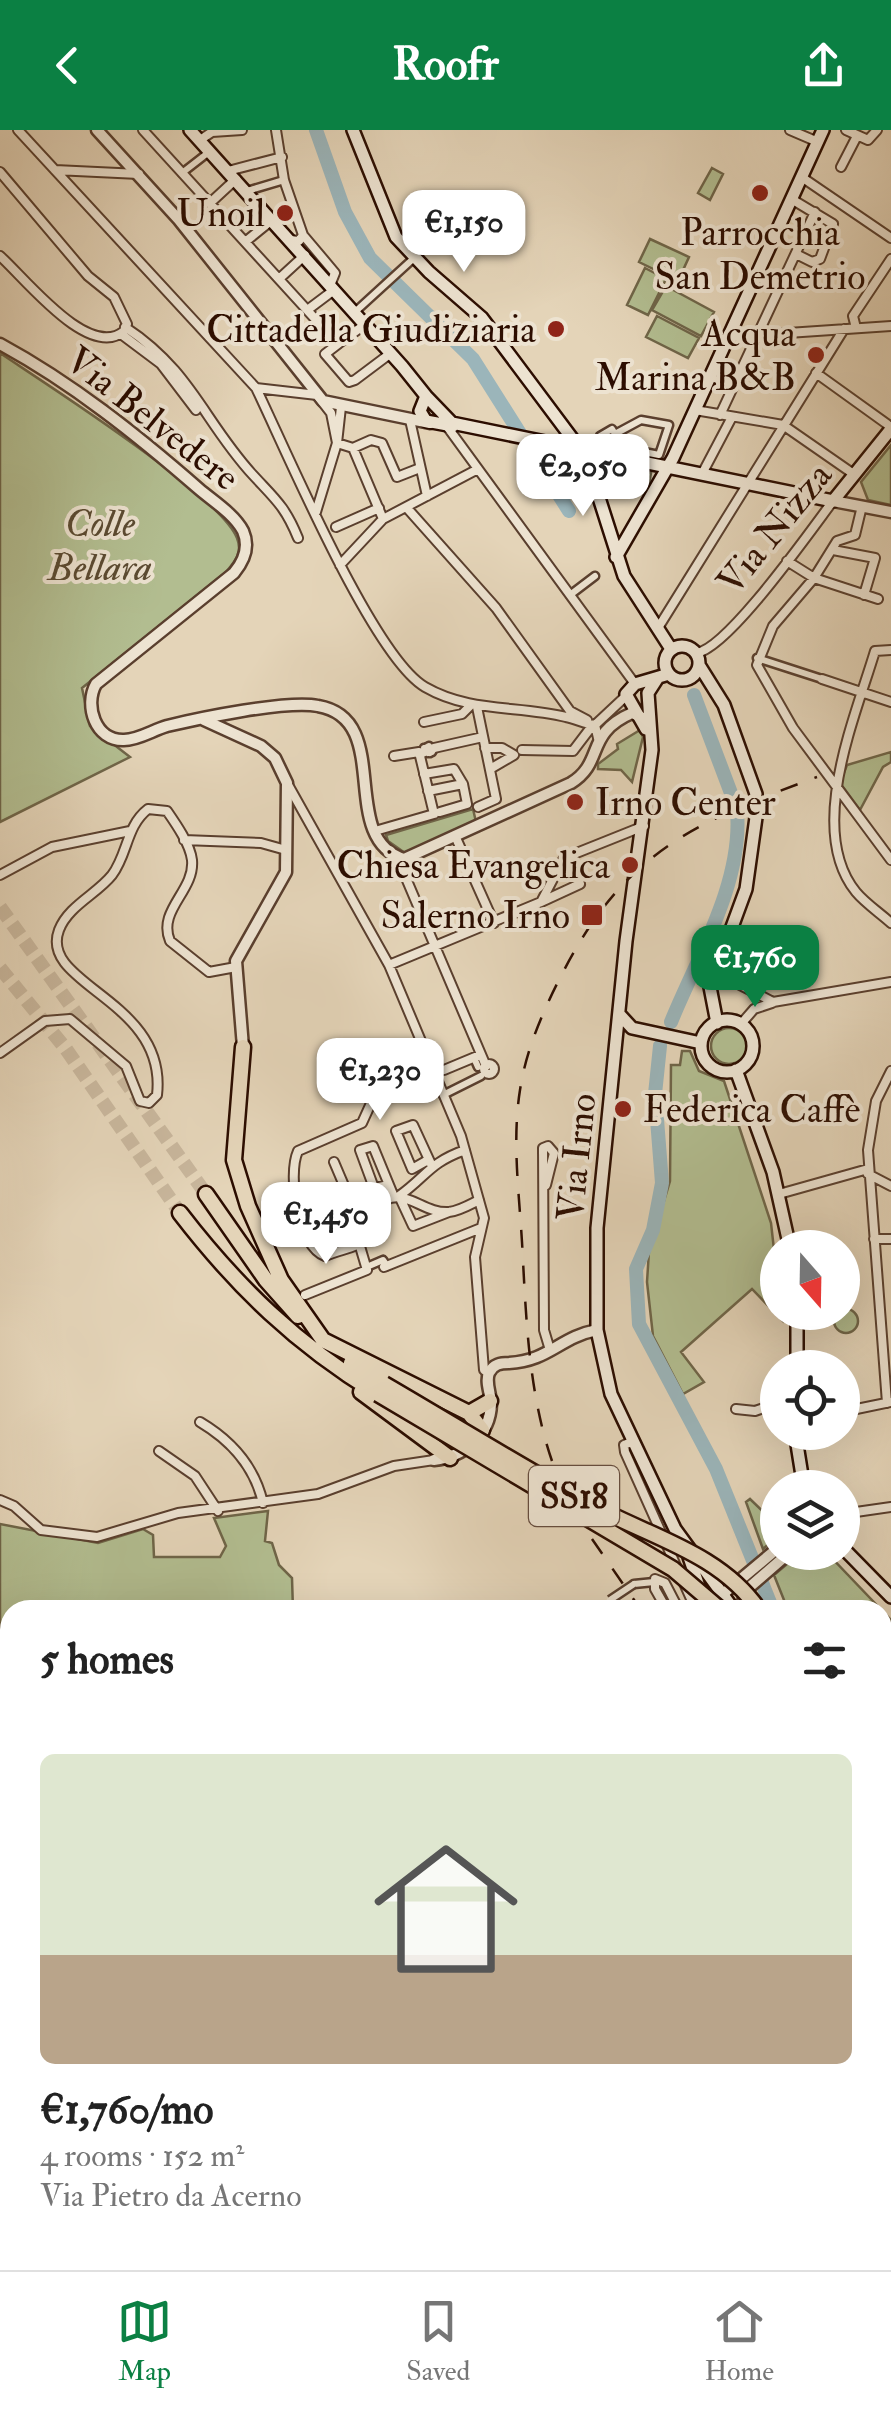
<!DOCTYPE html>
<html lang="en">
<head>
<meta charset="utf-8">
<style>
	body { margin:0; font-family:"IM FELL Double Pica",serif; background:#f6f6f6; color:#222; height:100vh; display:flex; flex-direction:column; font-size:38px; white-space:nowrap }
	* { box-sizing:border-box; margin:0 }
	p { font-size:32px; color:#767676 }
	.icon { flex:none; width:55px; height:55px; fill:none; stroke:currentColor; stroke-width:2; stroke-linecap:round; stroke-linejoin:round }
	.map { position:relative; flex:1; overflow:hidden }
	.drawer { position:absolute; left:0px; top:1470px; width:892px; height:670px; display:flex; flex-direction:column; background:#fff; border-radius:30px 30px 0 0; box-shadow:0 10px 40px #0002 }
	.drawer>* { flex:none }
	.needle { width:65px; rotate:160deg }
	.buttons { position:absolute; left:760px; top:1100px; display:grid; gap:20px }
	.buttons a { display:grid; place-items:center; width:100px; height:100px; border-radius:50%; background:#fff; box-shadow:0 10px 40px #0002; font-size:50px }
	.price { position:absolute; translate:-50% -85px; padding:0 22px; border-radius:20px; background:#fff; color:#222; font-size:32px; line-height:65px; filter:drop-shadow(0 2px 5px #0008) }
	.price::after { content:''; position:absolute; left:50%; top:60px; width:30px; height:22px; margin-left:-15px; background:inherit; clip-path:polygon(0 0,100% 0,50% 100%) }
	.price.on { background:#0b8043; color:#fff }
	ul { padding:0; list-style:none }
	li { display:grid; align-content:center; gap:20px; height:530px; padding:0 40px }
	li span { display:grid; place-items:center; height:310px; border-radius:15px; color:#555 }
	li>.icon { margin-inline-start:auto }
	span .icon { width:180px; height:180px; fill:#fffc; stroke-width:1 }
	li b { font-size:42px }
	h2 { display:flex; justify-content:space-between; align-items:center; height:120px; padding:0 40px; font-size:42px }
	header { display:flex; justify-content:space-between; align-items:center; height:130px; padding:0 40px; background:#0b8043; color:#fff; font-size:45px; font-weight:700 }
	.tab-bar { display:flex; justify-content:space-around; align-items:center; height:140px; border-top:2px solid #e0e0e0; background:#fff; font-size:28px; color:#767676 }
	.tab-bar a { display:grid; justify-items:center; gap:5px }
	.tab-bar .on { color:#0b8043 }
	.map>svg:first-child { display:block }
</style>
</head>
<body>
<header><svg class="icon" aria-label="back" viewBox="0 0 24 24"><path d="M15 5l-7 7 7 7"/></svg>Roofr<svg class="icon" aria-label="share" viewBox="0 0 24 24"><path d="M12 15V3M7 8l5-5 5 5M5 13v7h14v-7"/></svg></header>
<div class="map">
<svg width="891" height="2140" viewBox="0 0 891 2140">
	<rect width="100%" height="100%" fill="#e4d4b8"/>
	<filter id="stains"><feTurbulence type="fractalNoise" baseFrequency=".002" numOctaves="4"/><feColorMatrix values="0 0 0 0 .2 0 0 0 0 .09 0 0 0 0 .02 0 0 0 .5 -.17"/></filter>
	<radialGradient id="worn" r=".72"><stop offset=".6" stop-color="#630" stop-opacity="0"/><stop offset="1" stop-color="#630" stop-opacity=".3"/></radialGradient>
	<path fill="#b2bd90" stroke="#6f6548" stroke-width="2.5" d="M712 38 723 44 710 70 698 63Z
		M650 109 689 127 678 151 639 132Z
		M645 138 666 149 648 185 627 175Z
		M666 156 714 182 701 206 652 180Z
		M657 186 699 208 688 228 646 207Z
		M0 223C46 254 220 365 237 408 243 423 235 431 226 442L82 558 90 596 130 627 0 692Z
		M891 315V375L868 370 861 352Z
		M610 329 651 343 649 354 647 348 603 338Z
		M640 600 643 607 632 652 621 640 598 639V634L618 619 617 614Z
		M891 622V632L883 637 860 680 840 653 847 635Z
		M473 679 476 692 405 723 388 711 386 705Z
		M711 916a18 18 0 1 1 36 0a18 18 0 1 1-36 0Z
		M682 921H690L699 941 724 951 771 1093 782 1190 752 1159 681 1222 704 1252 683 1264 653 1206 647 1152 649 1121 670 1051 671 935H680Z
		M834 1191a12 12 0 1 1 24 0a12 12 0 1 1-24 0Z
		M750 1369 777 1395V1407L763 1419 746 1372Z
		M268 1381 265 1411 272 1413 279 1435 292 1448 293 1480H10V1607L0 1606V1394L98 1413 143 1399 153 1405 154 1427H220L226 1416 214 1388Z
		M800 1423H827L891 1490V1679L883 1682 882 1480H788L774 1445Z
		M10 1742V2056L0 2052V1745Z
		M316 2130H814L813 2139 808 2140H307Z"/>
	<path fill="#9bb5ba" stroke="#6f7270" stroke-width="2.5" d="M0 1606 10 1607V1742L0 1745Z"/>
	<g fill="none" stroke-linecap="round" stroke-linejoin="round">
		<path stroke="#9bb5ba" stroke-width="14" d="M316 0 345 82 370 128 473 229 569 381
			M694 565 734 671
			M671 892C697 828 743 753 737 681
			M660 916 655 964 662 1053 653 1100 636 1139 639 1194 716 1339 773 1480
			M882 1701 891 1718"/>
		<path stroke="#c8b69c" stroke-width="14" stroke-dasharray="14 7" stroke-linecap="butt" d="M0 777 206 1064
			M0 838 66 919 180 1083"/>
		<g stroke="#5a3f2e" stroke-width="11">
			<path id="pedestrian" d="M182 43 209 22
				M247 61 284 50
				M356 181 414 128
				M710 247 731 256
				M641 290 669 295 659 325 604 314 600 306 612 299 615 304Z
				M570 465 595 446
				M757 528 822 549
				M420 625 425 623 424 618 428 623 427 617 430 623 429 616 432 622 434 618
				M474 928 478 937
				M443 965 481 946
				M369 1136 383 1130 387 1136
				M634 1454 654 1452"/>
		</g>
		<g stroke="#5a3f2e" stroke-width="12">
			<path id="minor" d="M18 0 256 258 317 265 331 283 337 313
				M143 0 338 214 325 224 349 252 355 250 391 223
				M276 0 284 50 303 105 299 111 290 110
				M790 0 818 12
				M846 0 868 10 877 0
				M200 10 212 2 242 0
				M841 37 857 6
				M55 40 139 44
				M228 41 282 27
				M0 42 88 146 114 167 127 194 124 201C89 231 24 147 0 126
				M803 48 891 108
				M793 70 833 94 820 129 812 132 796 124
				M210 73 236 49
				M303 105 335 143 331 153
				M245 112 272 90
				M280 148 305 125
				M310 178 334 160
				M125 197C192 241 204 292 253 345 275 369 285 376 298 408
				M856 198 853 186 891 129
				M121 204 161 234 196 280
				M729 207 891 196
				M338 214 367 193
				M816 243 891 297
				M256 258C286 320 373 527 425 557 470 583 518 575 566 587 576 589 585 594 595 595
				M695 280 783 295 855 345
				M720 285 815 82
				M410 290 427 366
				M446 295 635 554
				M337 313 353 318 383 389
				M353 318 371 310 382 313 397 347 420 338
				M703 342 732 287
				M862 376 855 405 837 411 814 448 773 496 757 535 793 598 891 730
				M407 378 496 478 570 581 587 590
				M316 382 337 313 341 277
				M336 397 379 378
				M833 420 875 428 864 465
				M787 431 814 448 878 469
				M340 435 383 389 478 339
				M658 498 844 199
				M891 520 875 521C855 588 806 700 856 762 865 773 880 783 891 793
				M696 523C727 520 811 400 833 371
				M822 549 891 572
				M477 577 496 669 478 677
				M424 592 462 584 471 575
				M598 608 595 595 626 566
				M434 618 483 607
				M485 618H502L514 625 490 639
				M522 620 573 621 592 596
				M424 644 454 639 463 654 428 661
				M287 653 389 835 461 1006 484 1088 475 1127 484 1240 489 1243
				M440 682 467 674 463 654
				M375 701 434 684 419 622 394 626
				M456 708 494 793
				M184 710 261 713 286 720
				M397 727 486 936
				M0 745 52 717 130 701
				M541 772 580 754 571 724
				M389 835 541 772 564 728 644 696
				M712 848 736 853 773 872 891 852
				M741 894 754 879 772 873
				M0 923 45 891 70 889 126 936 140 971 149 973 157 965C168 870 38 855 59 800 68 776 97 764 112 745 128 724 126 696 148 679L167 681C176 694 190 714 192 730 195 761 157 780 170 811L209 842 236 837
				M484 939a5 5 0 1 1 10 0a5 5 0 1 1-10 0Z
				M444 940 480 925
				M437 950 372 971 362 993 298 1021C287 1045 298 1116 325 1126 363 1112 367 1119 375 1078 402 1051 420 1084 449 1082 459 1081 471 1074 479 1070
				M428 1030 412 1039 396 1001 413 995 431 1034
				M334 1032 354 1079 373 1087
				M868 1044 891 1056
				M389 1055 374 1058 360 1020 373 1016 394 1067
				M546 1055 554 1023 548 1016 543 1018 544 1200 550 1220
				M779 1064 868 1039
				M449 1082 413 1096 399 1066C427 1046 429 1033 465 1020
				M874 1109H891
				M384 1137 481 1098
				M305 1165 367 1140 359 1113
				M887 1273 868 1020 876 971 891 941
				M736 1279 755 1281 778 1273
				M842 1282 891 1272
				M200 1292C232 1311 255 1338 263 1373
				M634 1311 624 1315 625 1322 677 1438
				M159 1321 195 1346 218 1381
				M0 1370 14 1376 41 1400 97 1407 178 1383 318 1364 394 1336 434 1330
				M842 1384 891 1377
				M683 1451 696 1480
				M667 1480 655 1459V1449L665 1453 679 1480
				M882 1976 891 1970
				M0 2061 10 2065
				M0 2098 10 2078
				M860 2140 861 2130"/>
		</g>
		<g stroke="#5a3f2e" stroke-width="15">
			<path id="tertiary" d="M97 0 179 90 323 271 430 293
				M0 214C72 253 137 305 199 359 213 371 234 384 243 401 250 417 244 431 234 443L96 554C84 575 95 611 124 610 138 610 153 600 167 596 200 588 287 570 318 576 395 589 336 708 404 729L571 653C605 632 584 604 632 583L641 587
				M833 371 891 382
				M204 590 261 616 275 628 287 653 286 742 236 831 243 917
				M434 1330C463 1327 490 1306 491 1274 491 1264 485 1252 489 1243 493 1234 501 1233 509 1233 549 1231 560 1207 597 1200
				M717 1469 778 1418
				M742 1480 745 1461 790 1422"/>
		</g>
		<g stroke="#2c0d00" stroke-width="16">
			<path id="secondary" d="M190 0 402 236 426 266 420 281 426 291 453 296
				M353 0 396 107 429 142 482 188 586 327 624 446 671 519
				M426 266 452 293 833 371 891 299
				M616 427 673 328 823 0
				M665 533a17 17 0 1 1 34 0a17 17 0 1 1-34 0Z
				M699 535 724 575 756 664
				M657 549 648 563 652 620 626 811 597 1098V1200L611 1264 675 1399 734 1480
				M646 599 626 564 635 554 669 544
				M620 885 632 898 701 913
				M701 916a26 26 0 1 1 52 0a26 26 0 1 1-52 0Z
				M717 893 710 857 746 759 758 673
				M736 940 773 1042 790 1118
				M797 1238V1182
				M795 1302 804 1358
				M842 1417 891 1467
				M689 1427 707 1480
				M882 1833 891 1852"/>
		</g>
		<g stroke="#2c0d00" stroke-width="19">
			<path id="trunk" d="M243 917 234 1030 248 1076 281 1150 323 1210 469 1283 482 1300
				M206 1064 266 1150 298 1186
				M180 1083C237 1157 297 1215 378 1264
				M351 1233 384 1254
				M361 1262 450 1328
				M469 1283 490 1271
				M882 1742 891 1766"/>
		</g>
		<g stroke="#2c0d00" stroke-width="20">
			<path id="motorway" d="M882 1806 891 1823
				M882 1849 891 1872
				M882 2041 891 2006
				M874 2140V2130
				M887 2140 891 2056"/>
		</g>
		<use href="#pedestrian" stroke="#ede3d1" stroke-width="6"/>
		<use href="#minor" stroke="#ede3d1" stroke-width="8"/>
		<use href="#tertiary" stroke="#ede3d1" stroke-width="10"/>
		<use href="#secondary" stroke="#ede3d1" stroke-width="11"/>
		<use href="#trunk" stroke="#e4d4b8" stroke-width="14"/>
		<use href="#motorway" stroke="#e4d4b8" stroke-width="15"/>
		<path stroke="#2c0d00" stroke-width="2.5" stroke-dasharray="18 18" stroke-linecap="butt" d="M552 1331C528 1261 526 1185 522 1112 519 1062 512 1010 520 960 526 920 543 881 561 846 624 722 693 693 817 647
			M592 1409 641 1480
			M824 2140 825 2130"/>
		<g stroke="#5a3f2e" stroke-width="11" stroke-linecap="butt">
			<path id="pedestrian-bridge" d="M610 1470 634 1454"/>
		</g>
		<g stroke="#2c0d00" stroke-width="19" stroke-linecap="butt">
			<path id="trunk-bridge" d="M384 1254C451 1293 517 1334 584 1371 643 1405 719 1421 759 1480
				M378 1264 673 1439 721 1480"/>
		</g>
		<use href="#pedestrian-bridge" stroke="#ede3d1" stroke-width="6"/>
		<use href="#trunk-bridge" stroke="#e4d4b8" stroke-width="14"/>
	</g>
	<g fill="#8f2418" stroke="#ede3d1" stroke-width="4">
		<circle cx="760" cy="63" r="10"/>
		<circle cx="285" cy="83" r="10"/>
		<circle cx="556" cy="199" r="10"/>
		<circle cx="816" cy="225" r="10"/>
		<circle cx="575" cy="672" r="10"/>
		<circle cx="630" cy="735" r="10"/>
		<rect x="580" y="773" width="24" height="24" rx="5"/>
		<circle cx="623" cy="979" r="10"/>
	</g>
	<g text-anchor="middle" stroke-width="8" stroke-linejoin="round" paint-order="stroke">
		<rect fill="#ede3d1" stroke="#664d3f" stroke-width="2.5" x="529" y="1336" width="90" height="60" rx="8"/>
		<g font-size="35" font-weight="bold" fill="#2c0d00">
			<text x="574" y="1378">SS18</text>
		</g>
		<g font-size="38" fill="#2c0d00" stroke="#ede3d1" text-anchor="end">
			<text x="265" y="96">Unoil</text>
			<text x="760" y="115" text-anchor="middle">Parrocchia<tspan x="760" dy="44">San Demetrio</tspan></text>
			<text x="536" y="212">Cittadella Giudiziaria</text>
			<text x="796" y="216">Acqua<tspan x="796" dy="44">Marina B&amp;B</tspan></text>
			<text x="595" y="685" text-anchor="start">Irno Center</text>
			<text x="610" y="748">Chiesa Evangelica</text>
			<text x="570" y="798">Salerno Irno</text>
			<text x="643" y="992" text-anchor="start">Federica Caffè</text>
		</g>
		<g font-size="38" fill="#2c0d00" stroke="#ede3d1">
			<text transform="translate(153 288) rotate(38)" y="13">Via Belvedere</text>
			<text transform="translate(774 398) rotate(-51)" y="13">Via Nizza</text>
			<text transform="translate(576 1027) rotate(-84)" y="13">Via Irno</text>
		</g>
		<g font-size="38" font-style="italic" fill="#5b4b32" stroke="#ede3d1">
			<text x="100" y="406">Colle<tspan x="100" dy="44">Bellara</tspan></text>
		</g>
	</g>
	<rect width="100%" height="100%" filter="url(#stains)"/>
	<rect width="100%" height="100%" fill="url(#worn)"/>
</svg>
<div class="buttons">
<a><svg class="needle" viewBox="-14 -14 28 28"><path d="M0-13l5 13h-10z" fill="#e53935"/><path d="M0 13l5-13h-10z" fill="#767676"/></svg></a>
<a><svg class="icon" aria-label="locate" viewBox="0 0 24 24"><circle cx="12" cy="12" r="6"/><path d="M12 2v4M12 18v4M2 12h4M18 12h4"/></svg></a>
<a><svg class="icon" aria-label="layers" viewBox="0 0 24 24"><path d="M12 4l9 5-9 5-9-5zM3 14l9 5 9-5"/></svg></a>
</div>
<b class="price" style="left:464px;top:145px">€1,150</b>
<b class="price" style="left:583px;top:389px">€2,050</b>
<b class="price on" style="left:755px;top:880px">€1,760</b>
<b class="price" style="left:380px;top:993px">€1,230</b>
<b class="price" style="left:326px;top:1137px">€1,450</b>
<section class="drawer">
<h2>5 homes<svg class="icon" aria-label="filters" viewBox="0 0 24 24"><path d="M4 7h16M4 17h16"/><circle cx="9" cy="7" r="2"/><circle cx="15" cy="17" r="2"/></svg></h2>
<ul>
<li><span style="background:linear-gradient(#dfe7d0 65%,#b9a48a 0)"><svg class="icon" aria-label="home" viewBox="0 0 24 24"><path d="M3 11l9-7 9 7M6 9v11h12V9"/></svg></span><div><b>€1,760/mo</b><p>4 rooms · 152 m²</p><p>Via Pietro da Acerno</p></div></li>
</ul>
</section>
</div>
<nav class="tab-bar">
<a class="on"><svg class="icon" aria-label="map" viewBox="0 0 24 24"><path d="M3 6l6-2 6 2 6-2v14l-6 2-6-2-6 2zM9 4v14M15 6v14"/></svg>Map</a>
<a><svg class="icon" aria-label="saved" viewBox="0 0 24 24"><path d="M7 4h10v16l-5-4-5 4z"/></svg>Saved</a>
<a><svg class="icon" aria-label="home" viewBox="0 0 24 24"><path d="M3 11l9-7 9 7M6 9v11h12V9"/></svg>Home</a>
</nav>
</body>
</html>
